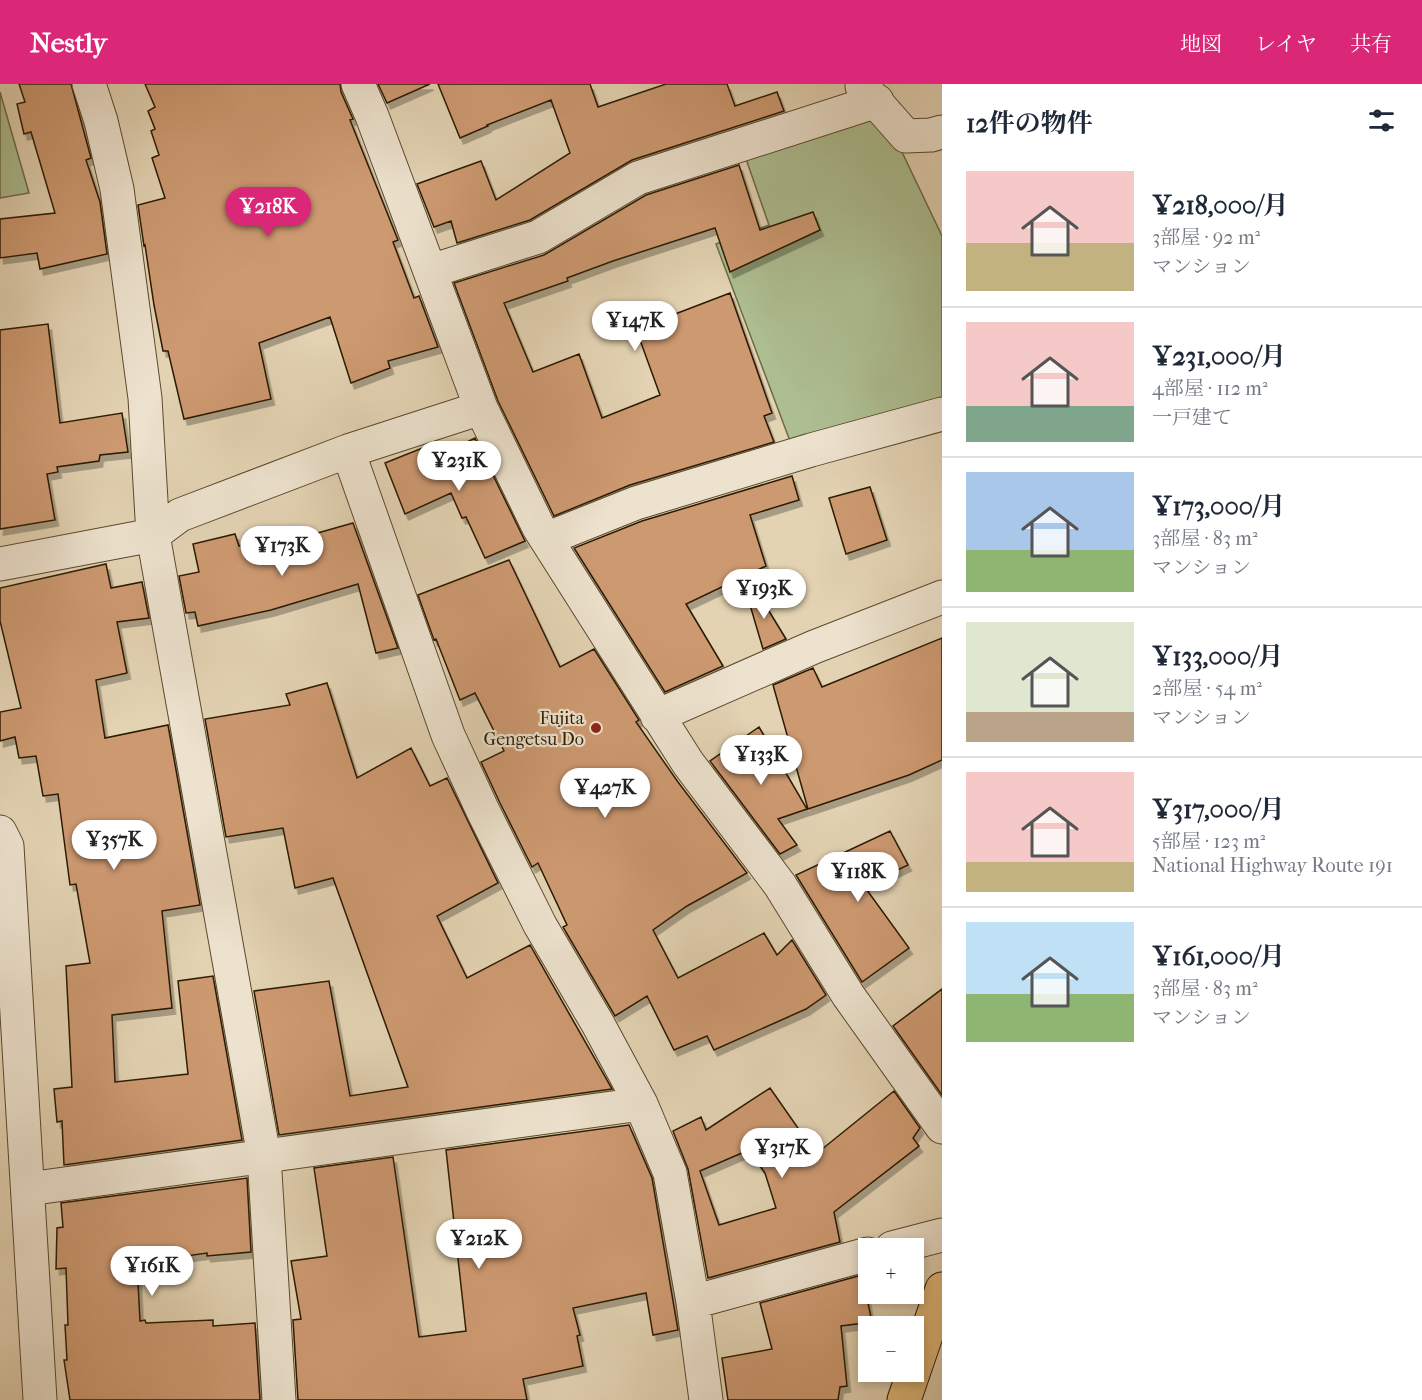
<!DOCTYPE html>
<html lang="ja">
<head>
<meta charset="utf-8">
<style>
	body { margin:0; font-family:"IM FELL French Canon","Noto Serif JP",serif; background:#f6f6f7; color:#1f2937; height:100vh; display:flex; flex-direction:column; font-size:22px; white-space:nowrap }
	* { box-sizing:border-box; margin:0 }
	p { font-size:20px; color:#747a83 }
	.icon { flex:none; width:33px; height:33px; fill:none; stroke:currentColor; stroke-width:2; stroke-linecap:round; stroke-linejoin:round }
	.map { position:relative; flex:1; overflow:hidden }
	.drawer { display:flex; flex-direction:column; background:#fff; width:480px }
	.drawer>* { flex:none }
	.fabs { position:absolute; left:858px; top:1154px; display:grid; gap:12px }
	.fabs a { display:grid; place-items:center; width:66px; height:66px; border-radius:0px; background:#fff; box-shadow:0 3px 9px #0003; font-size:30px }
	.price { position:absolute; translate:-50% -51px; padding:0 14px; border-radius:21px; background:#fff; color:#222; font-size:20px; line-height:39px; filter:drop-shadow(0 2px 3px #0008) }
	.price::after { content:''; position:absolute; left:50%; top:36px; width:18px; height:14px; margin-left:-9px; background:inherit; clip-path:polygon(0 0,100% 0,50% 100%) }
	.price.on { background:#db2777; color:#fff }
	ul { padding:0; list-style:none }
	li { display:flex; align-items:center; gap:18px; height:150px; padding:0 24px }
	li+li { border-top:2px solid #e0e1e3 }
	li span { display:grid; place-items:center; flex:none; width:168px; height:120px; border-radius:0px; color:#555 }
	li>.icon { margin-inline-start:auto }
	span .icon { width:72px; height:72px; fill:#fffc; stroke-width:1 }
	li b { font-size:26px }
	h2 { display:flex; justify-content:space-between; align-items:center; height:72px; padding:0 24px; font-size:26px }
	header { display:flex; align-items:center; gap:36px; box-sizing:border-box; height:84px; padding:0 30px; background:#db2777; color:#fff }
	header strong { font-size:28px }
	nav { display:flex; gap:33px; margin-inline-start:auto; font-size:21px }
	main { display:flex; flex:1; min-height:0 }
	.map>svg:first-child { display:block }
</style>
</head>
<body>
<header>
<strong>Nestly</strong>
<nav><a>地図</a><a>レイヤ</a><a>共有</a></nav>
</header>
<main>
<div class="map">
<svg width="942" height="1316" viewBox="0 0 942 1316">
	<defs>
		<filter id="shadow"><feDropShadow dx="3.5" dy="6" stdDeviation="0" flood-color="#0004"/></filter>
	</defs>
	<rect width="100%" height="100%" fill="#e3d3b3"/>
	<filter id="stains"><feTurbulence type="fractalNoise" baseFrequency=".00333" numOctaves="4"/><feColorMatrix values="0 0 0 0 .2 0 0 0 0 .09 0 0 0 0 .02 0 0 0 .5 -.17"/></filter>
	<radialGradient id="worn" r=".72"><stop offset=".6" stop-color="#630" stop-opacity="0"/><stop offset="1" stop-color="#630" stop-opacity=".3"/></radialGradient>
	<path fill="#adbe91" stroke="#6c6c48" stroke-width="1.5" d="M0 8 29 109 0 114Z
		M871 35 901 66 942 152V318L793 365 716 160 769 141 745 72Z"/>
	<path fill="#cd9971" stroke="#2c1a00" stroke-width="1.5" fill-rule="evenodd" filter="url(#shadow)" d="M19 0H71L91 74 86 76 100 118 107 170 40 185 37 169 0 174V135L55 129 31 48 24 50 17 20 25 18Z
		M145 0H340L341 8 353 35 350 36 398 156 393 158 414 214 419 212 438 263 388 277 390 284 351 299 330 233 259 259 271 315 184 335 168 267H163L154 221 145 161 144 162 138 121 165 114 152 74 159 71 151 47 155 45 148 27 155 23Z
		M378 0H430L387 19Z
		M438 0H590L598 23 666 0H727L735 22 777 8 784 27 632 76 530 136 457 159 451 137 434 143 417 100 481 77 496 116 570 69 551 16 487 41 488 42 460 54Z
		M739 81 760 146 813 128 820 146 730 188 715 144 613 177 567 194 568 197 504 219 533 288 579 270 602 334 660 311 636 245 730 209 772 329 764 332 774 358 630 401 554 432 498 317 454 199 544 171 646 111Z
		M48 240 60 339 122 329 128 368 100 371 99 377 57 383 58 388 47 390 55 436 0 445V246Z
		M475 354 525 457 485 474 466 433 462 434 451 409 405 430 385 379 425 363 430 376Z
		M792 392 799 416 750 431 766 482 686 520 723 582 665 608 574 464 642 437Z
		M870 403 887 456 846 470 829 414Z
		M353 439 398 564 376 569 358 500 271 526 198 542 195 528 186 529 179 492 199 488 193 460 235 450 239 462 304 443 307 452Z
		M509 476 560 583 594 565 639 636 636 638 678 698 747 789 687 822 653 846 678 894 764 849 777 871 792 856 826 911 806 925 714 966 707 952 674 966 647 912 615 932 563 843 567 841 538 779 532 783 500 719 481 678 504 667 475 609 460 616 436 555 434 556 418 511Z
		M106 480 111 504 142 498 149 534 117 538 127 589 96 596 105 654 168 641 200 821 162 827 172 924 112 931 115 998 188 990 178 897 213 892 242 1056 64 1081 62 1037 57 1038 54 1005 72 1003 66 882 90 879 76 800 70 801 58 710 43 712 36 672 19 674 15 653 0 657V628L21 624 0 537V504Z
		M753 501 786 555 763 565 745 504Z
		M942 554V676L909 691 808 725 773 601 813 584 822 603Z
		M327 599 357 694 411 664 430 702 447 694 498 799 437 832 467 894 530 861 612 1005 279 1051 254 907 329 897 350 1012 408 1003 333 794 295 804 283 744 226 753 205 635 290 621 286 610Z
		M759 643 807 725 778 735 797 761 780 770 710 677Z
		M890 747 908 781 864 802 909 864 862 898 796 791Z
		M942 905V1011L893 942Z
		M770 1004 816 1070 894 1007 920 1044 913 1054 919 1062 834 1128 840 1158 708 1194 688 1085 673 1047 701 1033 706 1046ZM749 1066 765 1089 776 1124 719 1141 700 1087Z
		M629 1041 652 1094 678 1246 653 1251 646 1209 573 1224 580 1251 577 1252 583 1282 523 1295 527 1316H298L293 1236 301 1235 291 1177 327 1172 314 1084 393 1073 419 1253 466 1247 446 1066Z
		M247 1094 251 1168 207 1172V1169L137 1179 140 1237 145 1236 146 1239 213 1236V1242L255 1239 260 1316H70L64 1276H67L65 1241H68L66 1184 56 1185 57 1144 63 1143 61 1119Z
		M862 1191 872 1238 841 1242 847 1302 840 1303 838 1316H728L722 1274 772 1265 760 1219Z"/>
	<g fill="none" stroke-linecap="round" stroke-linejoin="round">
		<g stroke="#5a482d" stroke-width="35">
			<path id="minor" d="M89 0 101 37 117 105 145 314 153 451 264 1072 279 1316
				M358 0 372 32 481 324 539 444 688 679 780 801 848 911 942 1043
				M862 2 906 52 931 51 942 48
				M431 187 538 153 638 94 877 17
				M348 367 448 651 483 727 540 841 598 940 641 1020 670 1089 693 1218 706 1316
				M546 455 636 419 811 366 942 330
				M0 480 153 451 180 431 348 367 481 324
				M657 632 814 563 942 513
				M0 748 7 762 40 1316
				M28 1105 641 1020
				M892 1164 942 1151
				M693 1218 868 1170"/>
		</g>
		<g stroke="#2c1a00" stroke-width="35">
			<path id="highway" d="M904 1316 942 1205"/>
		</g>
		<use href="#minor" stroke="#ede2ce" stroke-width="33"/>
		<use href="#highway" stroke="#e2ba7a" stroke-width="33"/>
	</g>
	<circle fill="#8f2418" stroke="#ede2ce" stroke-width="2" cx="596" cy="644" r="6"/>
	<g text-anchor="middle" stroke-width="4.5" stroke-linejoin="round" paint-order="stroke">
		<g font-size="18" fill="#2c1a00" stroke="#ede2ce" text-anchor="end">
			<text x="584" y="640">Fujita<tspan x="584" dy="21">Gengetsu Do</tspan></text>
		</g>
	</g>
	<rect width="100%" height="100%" filter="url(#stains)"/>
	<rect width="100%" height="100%" fill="url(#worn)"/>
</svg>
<div class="fabs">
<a>+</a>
<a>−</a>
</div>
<b class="price on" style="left:268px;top:154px">¥218K</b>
<b class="price" style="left:635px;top:268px">¥147K</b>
<b class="price" style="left:459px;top:408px">¥231K</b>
<b class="price" style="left:282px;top:493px">¥173K</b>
<b class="price" style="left:764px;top:536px">¥193K</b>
<b class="price" style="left:761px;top:702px">¥133K</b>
<b class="price" style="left:605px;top:735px">¥427K</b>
<b class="price" style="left:114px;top:787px">¥357K</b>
<b class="price" style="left:858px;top:819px">¥118K</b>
<b class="price" style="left:782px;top:1095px">¥317K</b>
<b class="price" style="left:479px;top:1186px">¥212K</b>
<b class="price" style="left:152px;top:1213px">¥161K</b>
</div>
<section class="drawer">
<h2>12件の物件<svg class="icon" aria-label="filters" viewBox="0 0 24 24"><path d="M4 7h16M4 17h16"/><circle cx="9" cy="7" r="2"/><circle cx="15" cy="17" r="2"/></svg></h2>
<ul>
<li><span style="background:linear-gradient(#f6c9c9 60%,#c2b280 0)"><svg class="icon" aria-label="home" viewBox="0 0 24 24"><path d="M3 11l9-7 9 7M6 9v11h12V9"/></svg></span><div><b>¥218,000/月</b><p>3部屋 · 92 m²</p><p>マンション</p></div></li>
<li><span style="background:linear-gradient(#f6c9c9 70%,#7fa58c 0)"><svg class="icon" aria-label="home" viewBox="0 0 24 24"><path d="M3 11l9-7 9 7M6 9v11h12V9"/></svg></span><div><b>¥231,000/月</b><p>4部屋 · 112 m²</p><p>一戸建て</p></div></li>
<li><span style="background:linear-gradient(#a9c7e8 65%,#8fb573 0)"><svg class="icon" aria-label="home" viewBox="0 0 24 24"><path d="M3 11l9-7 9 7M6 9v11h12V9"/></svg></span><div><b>¥173,000/月</b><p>3部屋 · 83 m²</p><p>マンション</p></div></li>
<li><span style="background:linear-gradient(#dfe7d0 75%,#b9a48a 0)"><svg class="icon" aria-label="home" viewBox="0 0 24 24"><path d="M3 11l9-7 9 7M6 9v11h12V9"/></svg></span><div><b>¥133,000/月</b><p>2部屋 · 54 m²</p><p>マンション</p></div></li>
<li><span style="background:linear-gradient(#f6c9c9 75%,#c2b280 0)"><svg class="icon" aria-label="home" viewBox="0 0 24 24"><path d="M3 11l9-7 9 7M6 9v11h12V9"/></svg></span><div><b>¥317,000/月</b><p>5部屋 · 123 m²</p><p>National Highway Route 191</p></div></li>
<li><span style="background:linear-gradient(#bfe0f5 60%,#8fb573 0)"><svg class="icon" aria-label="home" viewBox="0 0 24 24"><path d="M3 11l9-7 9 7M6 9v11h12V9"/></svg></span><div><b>¥161,000/月</b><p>3部屋 · 83 m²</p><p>マンション</p></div></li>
</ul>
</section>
</main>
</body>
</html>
